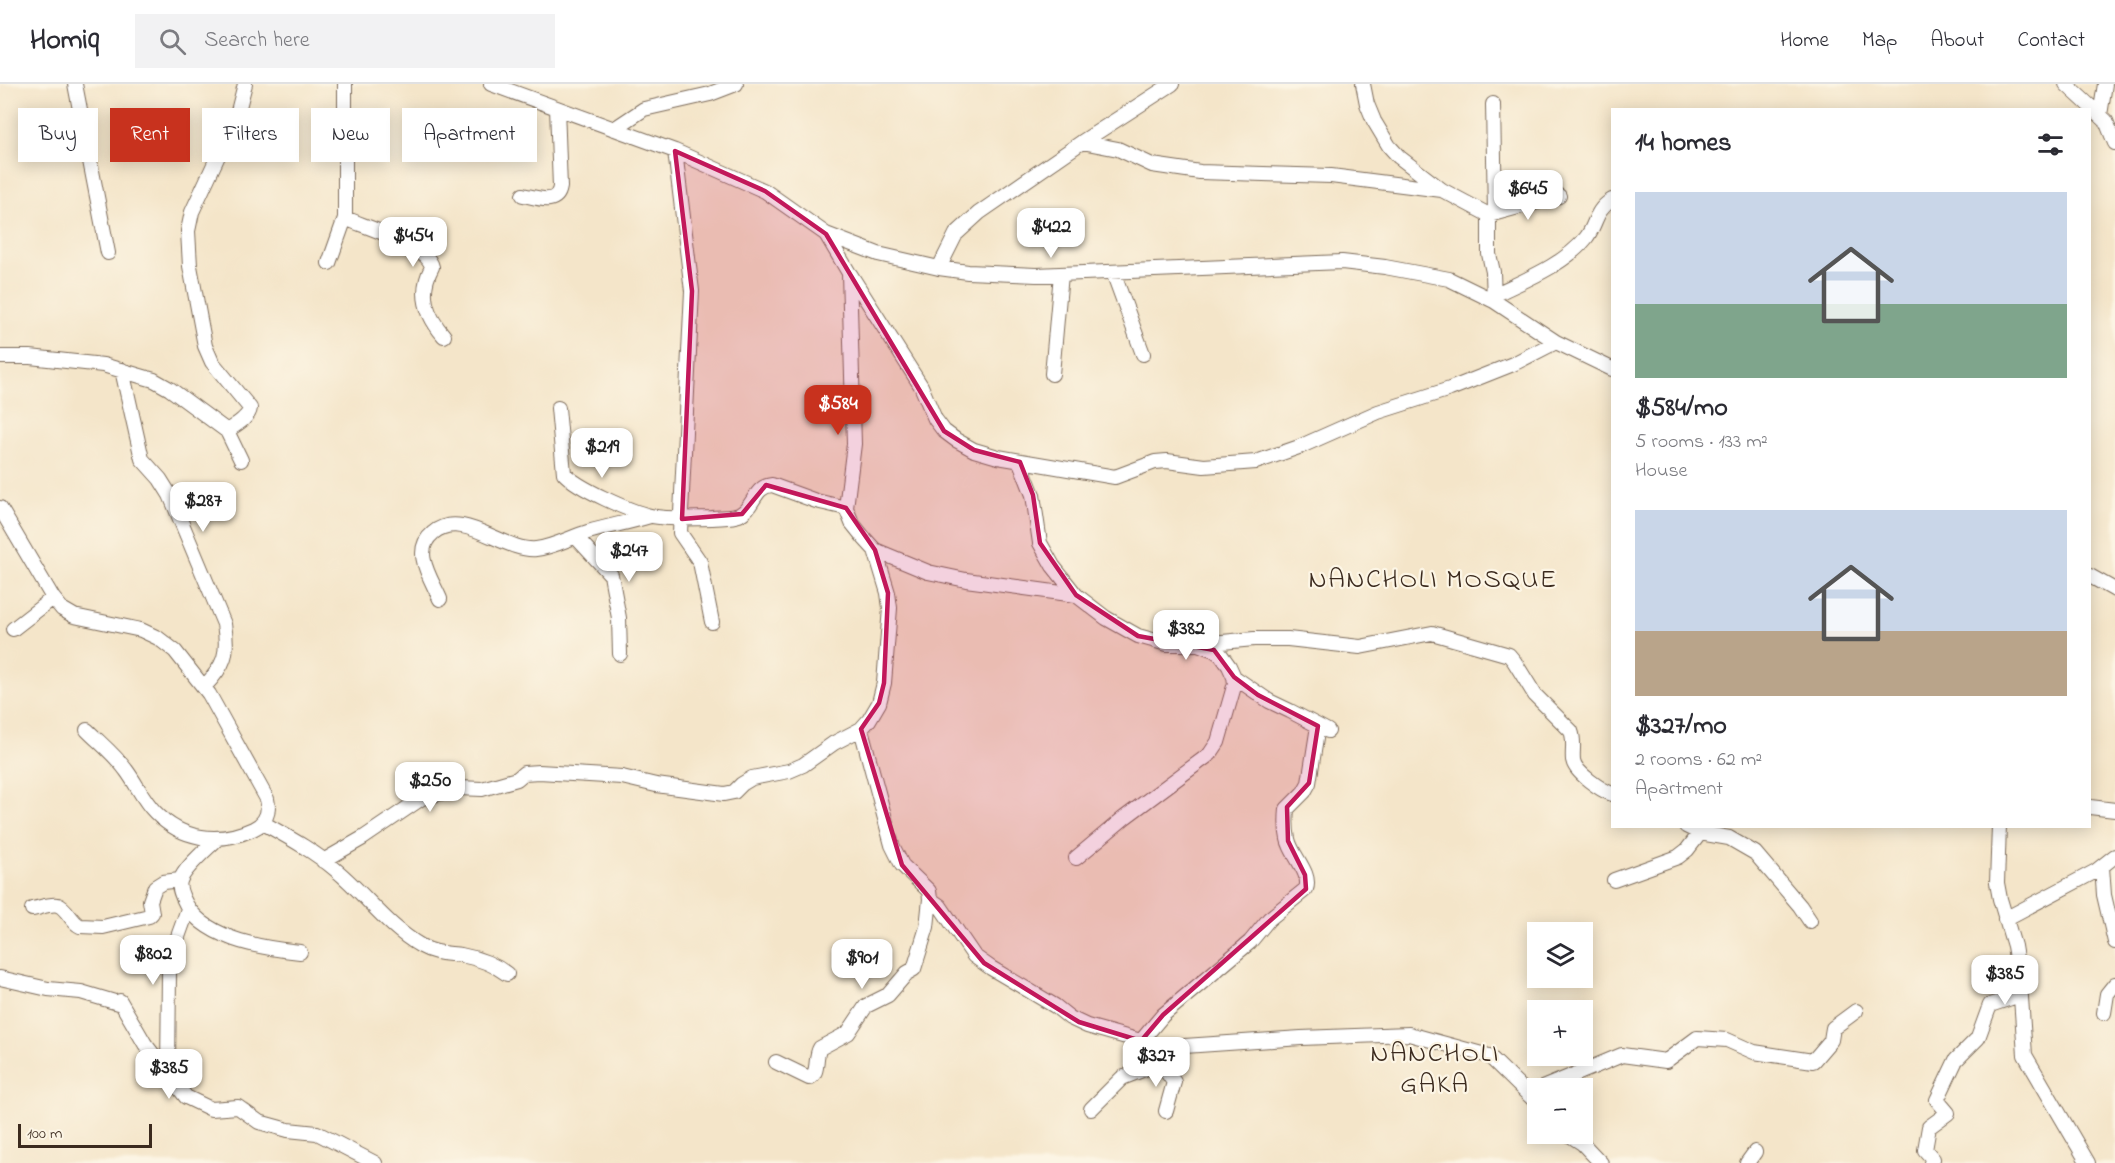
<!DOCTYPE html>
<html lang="en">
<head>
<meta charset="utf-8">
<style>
	body { margin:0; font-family:"Indie Flower",sans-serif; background:#f2f2f3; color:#2b2b33; height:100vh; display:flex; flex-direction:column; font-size:22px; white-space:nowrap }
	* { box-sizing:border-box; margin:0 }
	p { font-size:20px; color:#7c7c81 }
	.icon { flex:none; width:33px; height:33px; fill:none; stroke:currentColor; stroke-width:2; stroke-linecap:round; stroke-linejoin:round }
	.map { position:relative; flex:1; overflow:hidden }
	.side { position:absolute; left:1611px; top:24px; width:480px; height:720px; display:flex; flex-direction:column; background:#fff; border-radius:0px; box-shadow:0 3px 15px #0003 }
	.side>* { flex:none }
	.hud { position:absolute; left:18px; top:24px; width:570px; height:54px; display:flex; gap:12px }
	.buttons { position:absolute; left:1527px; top:838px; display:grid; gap:12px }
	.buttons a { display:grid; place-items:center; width:66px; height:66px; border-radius:0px; background:#fff; box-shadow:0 3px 15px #0003; font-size:30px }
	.scale { position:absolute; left:18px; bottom:15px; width:134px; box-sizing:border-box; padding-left:6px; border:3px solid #3b2a1e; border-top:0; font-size:16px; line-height:21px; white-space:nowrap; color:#3b2a1e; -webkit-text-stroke:4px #fcf5e5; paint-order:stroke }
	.price { position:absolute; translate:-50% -51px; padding:0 14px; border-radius:12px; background:#fff; color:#222; font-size:20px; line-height:39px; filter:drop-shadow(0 2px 3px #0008) }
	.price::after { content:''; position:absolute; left:50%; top:36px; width:18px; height:14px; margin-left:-9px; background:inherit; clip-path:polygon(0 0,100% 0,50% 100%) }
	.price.on { background:#c8321e; color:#fff }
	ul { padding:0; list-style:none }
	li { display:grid; align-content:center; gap:12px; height:318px; padding:0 24px }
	li span { display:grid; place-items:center; height:186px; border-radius:0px; color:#555 }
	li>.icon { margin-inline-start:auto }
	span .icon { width:108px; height:108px; fill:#fffc; stroke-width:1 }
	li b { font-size:26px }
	h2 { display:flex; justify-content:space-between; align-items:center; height:72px; padding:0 24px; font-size:26px }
	.tag { padding:0 21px; border-radius:0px; background:#fff; box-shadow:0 3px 15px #0003; font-size:21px; line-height:54px }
	.tag.on { background:#c8321e; color:#fff }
	header { display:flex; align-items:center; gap:36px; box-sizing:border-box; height:84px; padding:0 30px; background:#fff; border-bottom:2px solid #e1e1e2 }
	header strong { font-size:28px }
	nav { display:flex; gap:33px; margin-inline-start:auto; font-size:21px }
	.search { width:420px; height:54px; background:#f2f2f3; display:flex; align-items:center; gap:15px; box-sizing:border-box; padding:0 21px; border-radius:0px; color:#7c7c81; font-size:22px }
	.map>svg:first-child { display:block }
</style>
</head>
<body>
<header>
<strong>Homiq</strong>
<div class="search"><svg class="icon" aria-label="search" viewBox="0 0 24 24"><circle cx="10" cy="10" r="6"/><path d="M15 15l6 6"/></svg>Search here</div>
<nav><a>Home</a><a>Map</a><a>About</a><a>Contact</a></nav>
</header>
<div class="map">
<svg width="2115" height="1079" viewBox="0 0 2115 1079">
	<rect width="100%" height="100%" fill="#fcf5e5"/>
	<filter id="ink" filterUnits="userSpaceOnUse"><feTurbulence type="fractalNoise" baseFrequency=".0167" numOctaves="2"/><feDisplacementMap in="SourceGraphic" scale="12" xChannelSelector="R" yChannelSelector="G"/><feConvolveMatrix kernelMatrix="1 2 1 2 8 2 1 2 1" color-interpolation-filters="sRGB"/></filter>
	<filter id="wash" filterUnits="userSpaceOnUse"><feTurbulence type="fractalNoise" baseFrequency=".008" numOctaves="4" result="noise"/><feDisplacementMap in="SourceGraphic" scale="24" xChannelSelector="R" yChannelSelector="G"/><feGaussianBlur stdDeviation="1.35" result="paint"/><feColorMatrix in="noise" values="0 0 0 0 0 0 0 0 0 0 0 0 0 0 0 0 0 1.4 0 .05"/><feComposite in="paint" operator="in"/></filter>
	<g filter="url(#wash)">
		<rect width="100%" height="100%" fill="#f4e5c9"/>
	</g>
	<g filter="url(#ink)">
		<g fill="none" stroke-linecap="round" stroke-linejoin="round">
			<g stroke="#7c6b5a" stroke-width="16">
				<path id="minor" d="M75 0 108 169
					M491 0 675 67 765 107 826 150 878 170 939 184 968 188 1036 191 1342 178 1385 183 1449 195 1494 217 1556 258 1612 285
					M1363 0 1367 20 1374 37 1389 62 1399 73 1442 106 1489 131V170L1493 188 1494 217
					M2066 0 2106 37 2115 59
					M1493 20 1495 129
					M2100 31 2105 0
					M614 45 644 25 710 10 736 0
					M1082 58 1118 65 1152 81 1200 88 1331 92 1442 106
					M675 67 692 207 680 449 700 478 712 538
					M523 111C538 114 557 122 560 103L557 24
					M1489 131 1559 112
					M345 134C365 143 428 161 432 183 418 209 426 231 444 252
					M826 150 849 189 854 360 846 424 852 439 864 454 875 466 928 488 966 496 1076 511 1106 534 1138 552 1167 560H1198L1214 566 1221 571 1229 582 1234 593 1235 599 1218 658 1210 670 1124 734 1076 774
					M329 179 345 134V0
					M939 184 956 150 979 129 1082 58 1172 0
					M1113 188 1143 270
					M850 190 921 302 935 335 944 347 956 356 974 366 998 373 1115 393 1155 378 1167 377 1204 382 1256 378 1299 363 1378 328 1450 305 1513 280 1556 258
					M1494 211C1525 196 1564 181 1586 154 1597 140 1594 127 1612 116
					M0 273H30L103 281 154 296 170 305 227 347 241 376
					M122 286 142 375 160 395 170 411 224 540C229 570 225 581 204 603
					M1052 290 1061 190
					M558 324 564 389C577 404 631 428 651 432 671 436 692 434 712 434 721 433 731 434 739 431 754 424 754 402 772 401L816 417 846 424
					M227 347C235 341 249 334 250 324L212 278 205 262 190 182 188 147 192 128 237 31 245 0
					M1020 378 1033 411 1040 459 1053 482 1076 511
					M0 424 53 514 62 525 74 532 141 546 158 554 175 567 209 610 267 715C270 728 266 739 253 745 218 761 182 756 155 728 143 716 136 699 126 686 115 671 100 659 87 646
					M576 453 611 491 619 534 620 570
					M2090 492 2115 506
					M440 515C431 494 411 467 433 449 462 424 504 468 536 465 554 463 571 453 588 448 609 442 630 438 650 432
					M13 545 53 514
					M1201 560 1254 555H1288L1360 563 1432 549 1509 571 1514 577 1535 611 1571 647C1575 657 1572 666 1573 676 1575 689 1601 706 1612 710
					M1234 593 1269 617 1290 627 1328 647
					M861 645 892 761 902 781 929 807 930 815 940 822 974 872 991 884 1055 922 1070 934 1087 942 1155 961 1170 963 1301 954 1409 950 1489 972 1538 1020
					M2090 723 2115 726
					M263 739C288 753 314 767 336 786 366 811 387 842 421 862 435 870 446 869 461 871 477 874 494 880 507 890
					M1686 742 1700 749 1729 754 1755 769 1800 822 1810 837
					M1999 742 1997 799 2000 815 2014 862 2020 899 2025 971 2088 1079
					M217 755C207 765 184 784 180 797 178 803 181 809 183 814 200 855 262 864 300 868
					M323 777 363 754 422 714 459 704 482 705 517 695 524 689 539 688 622 693 656 701 724 710 734 708 742 700 752 694 789 687 803 681 834 659 861 645 869 636 879 619 884 599 890 524 888 509 875 466
					M2102 783 2104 811 2115 858
					M1614 796 1678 773 1687 766 1704 744
					M32 825C39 824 51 819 58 821 67 824 71 838 80 842L103 843 149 832 152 829 150 817 155 803 163 798 180 796
					M2005 835 2096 787 2115 772
					M0 894 48 905 81 908 118 919 120 917 145 960 186 1013 211 1025 238 1023 259 1038 288 1046 317 1049 375 1079
					M2104 929 2107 910 2115 900
					M776 978 809 994C820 989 814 974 820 964L848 949 866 922 888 911 907 889 914 885 927 843 930 815
					M1160 979 1174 998 1166 1027
					M168 988 169 887 171 872 188 825
					M1540 1005 1622 971 1666 977 1697 954 1727 956 1754 968 1813 977 1831 956 1833 944 1856 927
					M1091 1025 1122 994 1160 979 1141 957 1163 931 1250 858 1269 835 1306 805C1312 789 1291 771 1288 755 1286 746 1286 735 1287 725L1304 708 1309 699 1318 642
					M1568 1050 1582 1059 1601 1079
					M1747 1079 1755 1068
					M1931 1079 1933 1075 1925 1066 1929 1043 1948 1029 1937 1016 1956 976 1978 954 1990 921 2020 911"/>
			</g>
			<use href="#minor" stroke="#fff" stroke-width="14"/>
		</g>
	</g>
	<path fill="#c2185b" fill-opacity="0.2" stroke="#c2185b" stroke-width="4.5" stroke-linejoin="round" d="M675 67 765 107 826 150 944 347 974 366 1020 378 1033 411 1040 459 1076 511 1138 552 1214 566 1234 593 1258 611 1318 642 1309 699 1287 723 1288 757 1305 791 1306 805 1163 931 1141 957 1079 938 984 879 902 781 861 645 879 619 884 599 888 509 875 466 846 424 766 401 742 430 682 435 692 207Z"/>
	<g text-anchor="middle" stroke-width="4.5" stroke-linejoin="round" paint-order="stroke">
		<g font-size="27" letter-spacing="1.5" fill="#3b2a1e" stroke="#fcf5e5">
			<text x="1433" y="503">NANCHOLI MOSQUE</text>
			<text x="1435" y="977">NANCHOLI<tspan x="1435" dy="31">GAKA</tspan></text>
		</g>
	</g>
</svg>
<div class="buttons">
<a><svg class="icon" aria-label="layers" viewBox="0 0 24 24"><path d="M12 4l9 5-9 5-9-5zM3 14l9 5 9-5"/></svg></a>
<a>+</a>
<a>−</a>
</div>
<div class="scale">100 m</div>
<b class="price" style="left:1528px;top:137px">$645</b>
<b class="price" style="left:1051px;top:175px">$422</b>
<b class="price" style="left:413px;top:184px">$454</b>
<b class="price on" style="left:838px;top:352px">$584</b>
<b class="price" style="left:602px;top:395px">$219</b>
<b class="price" style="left:203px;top:449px">$287</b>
<b class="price" style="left:629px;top:499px">$247</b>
<b class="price" style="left:1186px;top:577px">$382</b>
<b class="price" style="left:430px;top:729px">$250</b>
<b class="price" style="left:153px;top:902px">$802</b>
<b class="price" style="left:862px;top:906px">$901</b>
<b class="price" style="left:2005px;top:922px">$385</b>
<b class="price" style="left:1156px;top:1004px">$327</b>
<b class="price" style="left:169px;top:1016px">$385</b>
<div class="hud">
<a class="tag">Buy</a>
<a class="tag on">Rent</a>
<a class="tag">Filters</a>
<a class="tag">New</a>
<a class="tag">Apartment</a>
</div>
<section class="side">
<h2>14 homes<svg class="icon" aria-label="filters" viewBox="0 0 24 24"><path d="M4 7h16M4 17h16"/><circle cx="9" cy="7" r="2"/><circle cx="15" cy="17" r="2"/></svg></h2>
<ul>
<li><span style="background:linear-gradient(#c9d6e8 60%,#7fa58c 0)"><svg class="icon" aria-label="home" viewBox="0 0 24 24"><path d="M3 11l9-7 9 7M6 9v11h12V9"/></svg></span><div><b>$584/mo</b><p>5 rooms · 133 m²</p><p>House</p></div></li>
<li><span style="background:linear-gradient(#c9d6e8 65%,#b9a48a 0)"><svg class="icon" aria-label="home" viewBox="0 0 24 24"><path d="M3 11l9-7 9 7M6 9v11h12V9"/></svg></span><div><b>$327/mo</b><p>2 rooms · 62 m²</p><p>Apartment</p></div></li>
</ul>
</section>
</div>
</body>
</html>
